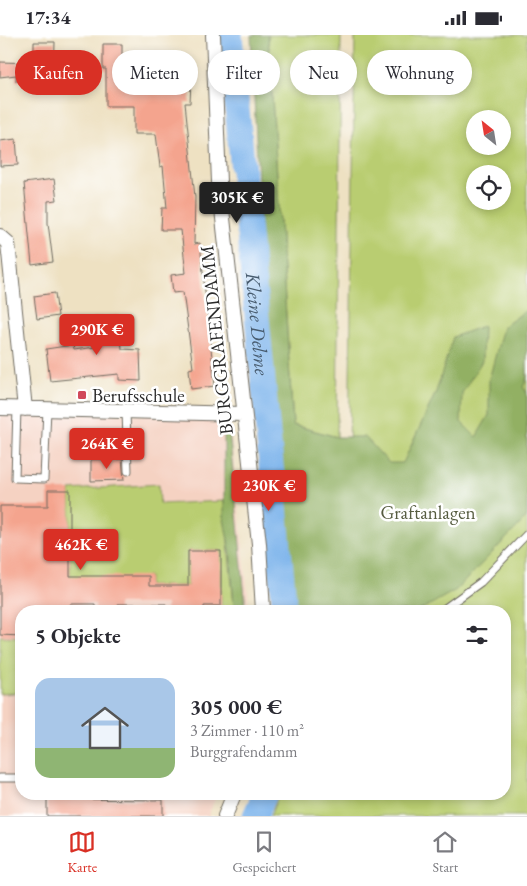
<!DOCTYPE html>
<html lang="de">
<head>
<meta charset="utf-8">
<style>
	body { margin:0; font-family:"EB Garamond",serif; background:#f7f7f7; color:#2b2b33; height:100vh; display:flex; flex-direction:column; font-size:19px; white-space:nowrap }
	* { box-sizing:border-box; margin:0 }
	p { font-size:16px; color:#7c7c81 }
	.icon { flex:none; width:28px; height:28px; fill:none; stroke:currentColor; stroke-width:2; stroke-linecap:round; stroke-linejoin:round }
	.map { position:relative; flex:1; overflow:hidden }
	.panel { position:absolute; left:15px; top:570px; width:496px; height:195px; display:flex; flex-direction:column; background:#fff; border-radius:20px; box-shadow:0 2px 8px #0003 }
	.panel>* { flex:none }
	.hud { position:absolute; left:15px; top:15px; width:498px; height:45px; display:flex; gap:10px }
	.needle { width:32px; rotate:330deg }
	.fabs { position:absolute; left:466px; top:75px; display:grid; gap:10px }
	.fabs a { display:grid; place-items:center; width:45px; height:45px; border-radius:50%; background:#fff; box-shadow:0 2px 8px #0003; font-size:25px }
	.price { position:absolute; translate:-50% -42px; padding:0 11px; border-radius:5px; background:#d93025; color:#fff; font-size:16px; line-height:32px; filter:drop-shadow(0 1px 2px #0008) }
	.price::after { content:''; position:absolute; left:50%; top:30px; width:15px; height:11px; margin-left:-8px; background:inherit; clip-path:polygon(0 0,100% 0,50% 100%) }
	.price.on { background:#222; color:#fff }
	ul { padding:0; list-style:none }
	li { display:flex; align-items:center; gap:15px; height:125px; padding:0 20px }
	li span { display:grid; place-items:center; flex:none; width:140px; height:100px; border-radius:15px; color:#555 }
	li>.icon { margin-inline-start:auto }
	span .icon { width:60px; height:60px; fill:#fffc; stroke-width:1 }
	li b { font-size:21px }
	h2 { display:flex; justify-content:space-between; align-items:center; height:60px; padding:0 20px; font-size:21px }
	.tag { padding:0 18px; border-radius:22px; background:#fff; box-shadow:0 2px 8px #0003; font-size:18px; line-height:45px }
	.tag.on { background:#d93025; color:#fff }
	.status { display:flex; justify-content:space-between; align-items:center; height:35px; padding:0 25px; background:#fff; direction:ltr }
	.status svg { height:14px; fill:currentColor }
	.tab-bar { display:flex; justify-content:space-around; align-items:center; height:70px; border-top:1px solid #e1e1e2; background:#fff; font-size:14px; color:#7c7c81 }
	.tab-bar a { display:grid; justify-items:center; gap:2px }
	.tab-bar .on { color:#d93025 }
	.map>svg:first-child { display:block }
</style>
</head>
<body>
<div class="status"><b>17:34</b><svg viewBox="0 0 49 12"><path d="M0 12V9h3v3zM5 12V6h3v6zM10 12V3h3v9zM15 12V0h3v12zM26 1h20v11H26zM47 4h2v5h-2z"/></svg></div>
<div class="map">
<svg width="527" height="781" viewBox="0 0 527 781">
	<rect width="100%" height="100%" fill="#fff"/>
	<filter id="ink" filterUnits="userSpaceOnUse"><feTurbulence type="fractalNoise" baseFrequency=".02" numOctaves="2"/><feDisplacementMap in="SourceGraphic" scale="10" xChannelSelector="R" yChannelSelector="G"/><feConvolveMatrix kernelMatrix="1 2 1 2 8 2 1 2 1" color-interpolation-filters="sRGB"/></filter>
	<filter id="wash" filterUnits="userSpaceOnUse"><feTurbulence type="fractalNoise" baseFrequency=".0096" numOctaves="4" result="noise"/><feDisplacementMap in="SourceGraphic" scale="20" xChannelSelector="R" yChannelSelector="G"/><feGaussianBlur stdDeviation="1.12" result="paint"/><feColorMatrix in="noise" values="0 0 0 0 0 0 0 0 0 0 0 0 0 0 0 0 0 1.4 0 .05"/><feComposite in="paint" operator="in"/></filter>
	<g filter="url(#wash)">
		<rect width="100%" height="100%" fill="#eee1c2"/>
		<path fill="#f5d2c2" d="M0 376 229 382 248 561 247 576H21V759H217L208 781H0Z"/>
		<path fill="#b9cd71" stroke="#727c4e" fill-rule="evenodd" d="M268 0H341L337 402 293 390Z
			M355 0H527V781H270L279 759H505V576H315L349 417ZM475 84H502V111H475ZM475 139H502V166H475Z
			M159 449 160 469 224 466 234 571 230 576H204V571H221V516H188V551H149V541L70 552V455Z
			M0 601 21 602 20 658 0 659Z"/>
		<path fill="#92b063" stroke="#5e6e47" d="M251 0H268L293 390 337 402H365L389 428H403L436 357 453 302 483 291 482 326 462 358 461 387 476 402 489 380V345L503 292 525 276 527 278V343L523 352 527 358V482L456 555 419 576H292L283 479 270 392Z
			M228 384 245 563 244 576H230L234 571 230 516 224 484V385Z"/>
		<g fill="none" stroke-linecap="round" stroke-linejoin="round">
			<g stroke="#7cb3eb" stroke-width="25">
				<path id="s1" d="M230 0 285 576"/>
				<path d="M255 781 265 759"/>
			</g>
		</g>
		<g id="blocks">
			<path fill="#f4a48e" d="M34 7H55L54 47 16 46V40L0 42V27L34 28Z
				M103 9H122V44L191 46 190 68H185L195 162 194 209 200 208 215 351 191 354 189 334 193 333 183 257 173 258 171 240 186 238 181 195H161L162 173H167L163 131 160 132 156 99H134V71H106V34H103Z
				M16 104 18 130 0 131V106Z
				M54 144 57 165 48 166V188L53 227 32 230 24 148Z
				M55 258 58 281 37 284 34 261Z
				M119 280 122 314 140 315 141 346 119 345V339L50 346 46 314 73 310 74 315 96 312 93 283Z
				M91 424H122L124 445 91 446Z
				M48 455H70V541H149V551H188V516H221V571H204V576H166V569H118V576H95V569H70V576H21V601L0 600V471H48Z
				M47 764 163 765V781H47Z"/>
		</g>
	</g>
	<g filter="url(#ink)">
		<use href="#blocks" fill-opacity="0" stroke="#6f6b60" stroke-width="1"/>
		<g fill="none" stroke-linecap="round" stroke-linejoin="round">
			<g stroke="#6f6b60" stroke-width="9">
				<path id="lane" d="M17 373 15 443 44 444 47 374
					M126 376 128 436
					M441 576 481 547 527 499
					M0 743H21"/>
			</g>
			<g stroke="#6f6b60" stroke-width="16">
				<path id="street" d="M213 0 219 147 259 509 263 576
					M0 201 8 208 25 374
					M0 373 243 379
					M225 781 234 759"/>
			</g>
			<use href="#lane" stroke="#fff" stroke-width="7"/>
			<use href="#street" stroke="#fff" stroke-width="14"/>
		</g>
	</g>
	<rect fill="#d1495b" stroke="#fff" stroke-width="2" x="77" y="355" width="10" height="10" rx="2.5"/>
	<g text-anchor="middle" stroke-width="5" stroke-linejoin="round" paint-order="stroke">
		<g font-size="19" fill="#2b2b2b" stroke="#fff">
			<text transform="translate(216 305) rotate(-96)" y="7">BURGGRAFENDAMM</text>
		</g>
		<g font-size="19" fill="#2b2b2b" stroke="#fff" text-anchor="start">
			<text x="92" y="367">Berufsschule</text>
		</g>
		<g font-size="19" fill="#565c40" stroke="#fff">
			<text x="428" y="484">Graftanlagen</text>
		</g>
		<g font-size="20" font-style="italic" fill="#475b6e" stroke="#fff">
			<text dy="7" stroke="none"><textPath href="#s1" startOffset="290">Kleine Delme</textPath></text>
		</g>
	</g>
</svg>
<div class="fabs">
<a><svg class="needle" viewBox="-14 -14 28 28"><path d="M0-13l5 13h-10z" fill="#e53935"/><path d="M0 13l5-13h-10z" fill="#7c7c81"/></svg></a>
<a><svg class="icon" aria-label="locate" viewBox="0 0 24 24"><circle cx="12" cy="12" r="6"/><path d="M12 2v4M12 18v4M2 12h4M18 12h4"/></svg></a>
</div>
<b class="price on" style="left:237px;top:189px">305K €</b>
<b class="price" style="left:97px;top:321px">290K €</b>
<b class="price" style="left:107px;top:435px">264K €</b>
<b class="price" style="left:269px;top:477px">230K €</b>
<b class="price" style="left:81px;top:536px">462K €</b>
<div class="hud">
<a class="tag on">Kaufen</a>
<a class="tag">Mieten</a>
<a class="tag">Filter</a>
<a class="tag">Neu</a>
<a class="tag">Wohnung</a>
</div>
<section class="panel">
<h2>5 Objekte<svg class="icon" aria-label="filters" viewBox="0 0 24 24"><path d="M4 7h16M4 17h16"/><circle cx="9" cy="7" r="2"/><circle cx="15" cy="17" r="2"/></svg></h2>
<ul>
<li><span style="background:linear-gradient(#a9c7e8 70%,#8fb573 0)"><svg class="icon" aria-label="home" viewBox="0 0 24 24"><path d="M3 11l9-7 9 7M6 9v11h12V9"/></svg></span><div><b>305 000 €</b><p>3 Zimmer · 110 m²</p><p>Burggrafendamm</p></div></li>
</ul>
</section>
</div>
<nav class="tab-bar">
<a class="on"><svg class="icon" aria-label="map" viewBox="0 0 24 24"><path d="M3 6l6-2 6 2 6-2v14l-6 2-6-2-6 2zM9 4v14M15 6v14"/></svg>Karte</a>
<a><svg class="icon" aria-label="saved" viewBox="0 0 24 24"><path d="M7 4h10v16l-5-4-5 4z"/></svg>Gespeichert</a>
<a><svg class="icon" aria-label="home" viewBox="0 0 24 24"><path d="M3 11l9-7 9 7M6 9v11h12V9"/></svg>Start</a>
</nav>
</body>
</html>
